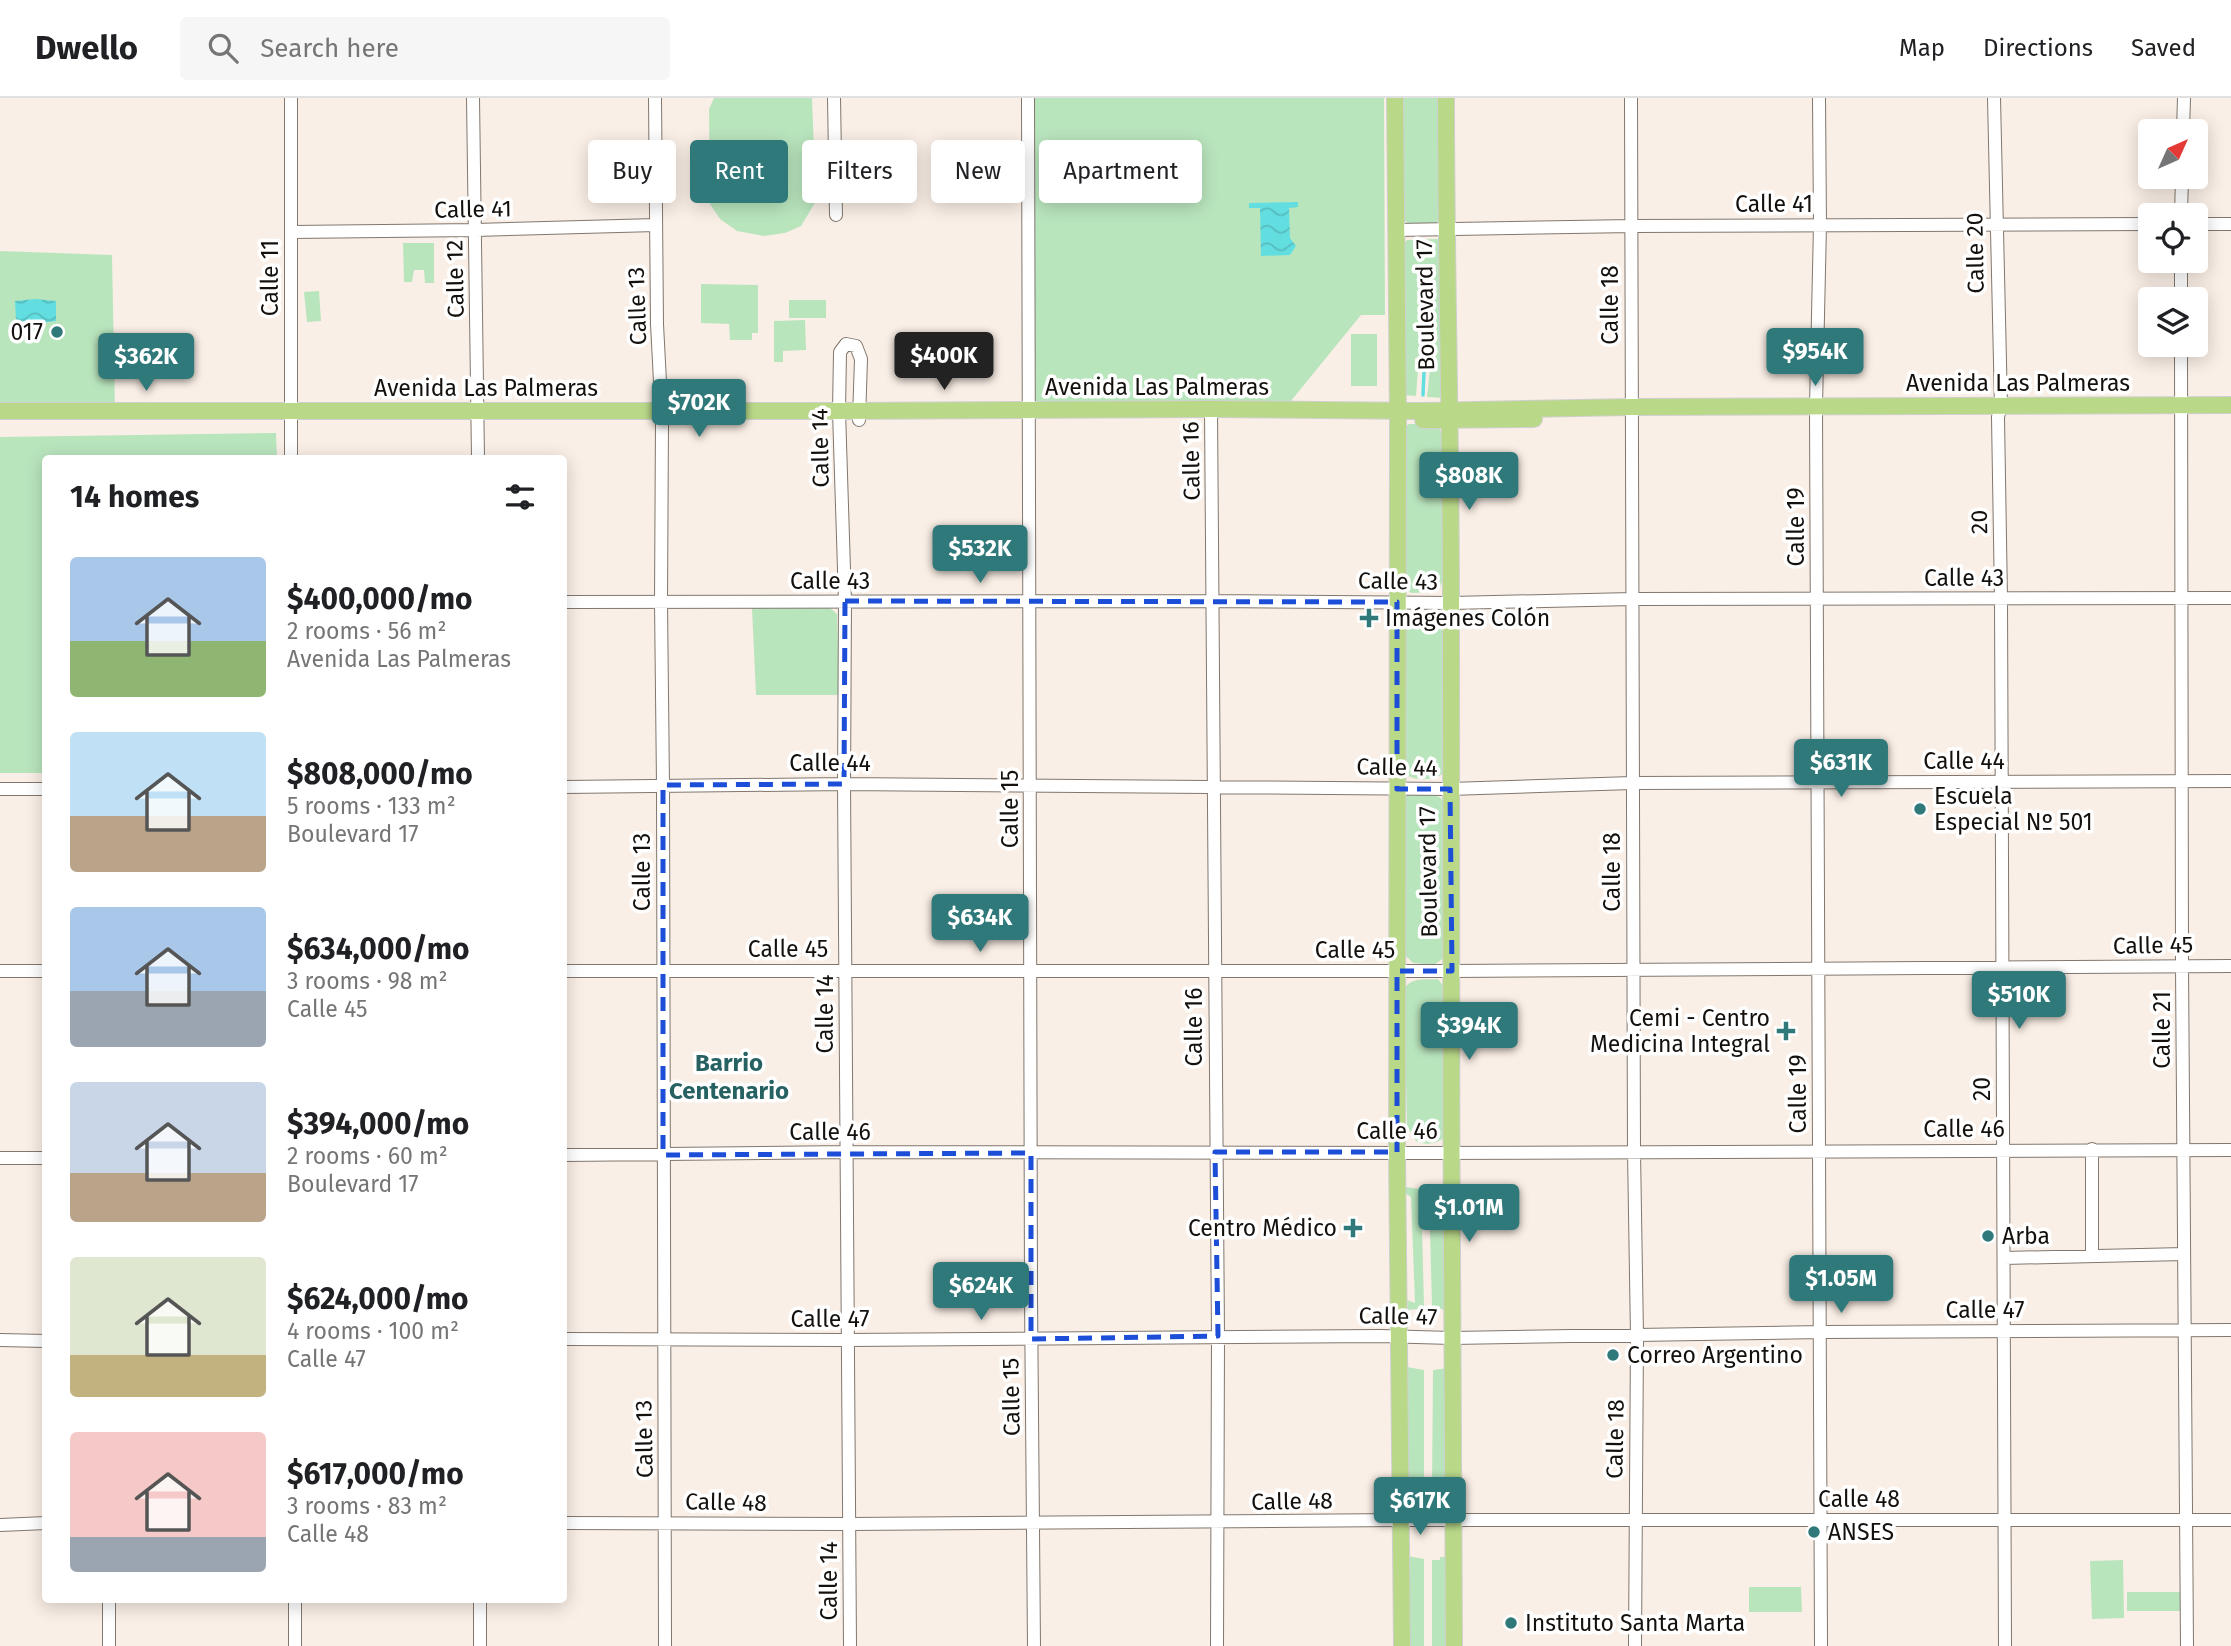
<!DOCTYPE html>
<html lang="en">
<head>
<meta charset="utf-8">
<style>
	body { margin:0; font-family:"Fira Sans",sans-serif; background:#f6f6f6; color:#202124; height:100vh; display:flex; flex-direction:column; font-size:26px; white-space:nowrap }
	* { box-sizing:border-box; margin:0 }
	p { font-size:23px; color:#757577 }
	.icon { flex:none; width:38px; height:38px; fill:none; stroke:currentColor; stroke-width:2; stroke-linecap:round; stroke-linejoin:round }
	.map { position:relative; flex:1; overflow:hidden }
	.details { position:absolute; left:42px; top:357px; width:525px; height:1148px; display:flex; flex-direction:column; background:#fff; border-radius:7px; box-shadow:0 4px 18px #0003 }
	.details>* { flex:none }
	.hud { position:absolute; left:588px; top:42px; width:665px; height:63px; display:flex; gap:14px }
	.needle { width:46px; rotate:45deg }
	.tools { position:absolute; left:2138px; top:21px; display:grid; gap:14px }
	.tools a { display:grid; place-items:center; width:70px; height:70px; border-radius:7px; background:#fff; box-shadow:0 4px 18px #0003; font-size:35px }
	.price { position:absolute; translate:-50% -60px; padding:0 16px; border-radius:7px; background:#30797a; color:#fff; font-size:23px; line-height:46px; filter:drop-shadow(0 2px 4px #0008) }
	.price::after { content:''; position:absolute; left:50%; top:42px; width:21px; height:16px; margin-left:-10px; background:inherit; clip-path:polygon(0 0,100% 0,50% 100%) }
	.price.active { background:#222; color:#fff }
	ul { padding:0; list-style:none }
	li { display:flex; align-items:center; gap:21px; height:175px; padding:0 28px }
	li span { display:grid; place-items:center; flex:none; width:196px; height:140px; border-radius:7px; color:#555 }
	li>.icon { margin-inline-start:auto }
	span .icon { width:84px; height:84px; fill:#fffc; stroke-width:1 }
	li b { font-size:30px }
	h2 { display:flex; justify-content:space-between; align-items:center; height:84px; padding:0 28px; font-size:30px }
	.chip { padding:0 24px; border-radius:7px; background:#fff; box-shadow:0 4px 18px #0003; font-size:24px; line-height:63px }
	.chip.active { background:#30797a; color:#fff }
	header { display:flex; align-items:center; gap:42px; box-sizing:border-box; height:98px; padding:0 35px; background:#fff; border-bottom:2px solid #e0e0e0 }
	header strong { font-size:33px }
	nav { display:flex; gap:38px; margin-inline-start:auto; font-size:24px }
	.search { width:490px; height:63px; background:#f6f6f6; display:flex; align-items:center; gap:18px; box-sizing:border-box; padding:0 24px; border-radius:7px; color:#757577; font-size:26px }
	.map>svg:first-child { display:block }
</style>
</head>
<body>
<header>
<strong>Dwello</strong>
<div class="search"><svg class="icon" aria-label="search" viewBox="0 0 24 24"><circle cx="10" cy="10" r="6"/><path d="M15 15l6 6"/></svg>Search here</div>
<nav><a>Map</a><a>Directions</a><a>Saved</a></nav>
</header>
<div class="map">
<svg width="2231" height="1548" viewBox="0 0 2231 1548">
	<defs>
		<pattern id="water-waves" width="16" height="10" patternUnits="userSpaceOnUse" patternTransform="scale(1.75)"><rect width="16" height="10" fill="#63dee0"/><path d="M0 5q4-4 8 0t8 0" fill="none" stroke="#55bdbf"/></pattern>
	</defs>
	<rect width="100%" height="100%" fill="#faefe6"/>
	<path fill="#b9e5bd" d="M714 0H812L816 103 801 128 785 135 764 138 737 133 720 121 710 106 709 11Z
		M1032 0H1384L1385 217H1361L1286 309 1035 303Z
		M1401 0H1442L1441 121 1434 126 1410 127 1403 121Z
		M1437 141 1441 143 1444 300 1427 299 1431 261 1415 260V270L1418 271 1416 298 1403 297 1404 145 1407 142Z
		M403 145H434V185H425L424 172H414L412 184H404Z
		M0 153 112 157 115 311 0 310Z
		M701 186 758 187V235H752V242H730L729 226 701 225Z
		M319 193 321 223 307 224 304 194Z
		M789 202H826V220H789Z
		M805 222 806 252 783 253V264H774V223Z
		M1351 236H1377V288H1351Z
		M1409 326H1436L1442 335 1443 480 1440 490 1433 494 1411 495 1402 487 1405 329Z
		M276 335 277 360H46L45 675H0V339Z
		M829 509 837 516 839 597H756L752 510Z
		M1411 514H1437L1443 519 1445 670 1443 675C1436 683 1413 683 1405 676L1404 518Z
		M1430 695 1441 700 1444 706 1445 859 1434 867 1413 865 1403 855V700L1407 696Z
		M1438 881 1445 890 1447 1037C1438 1046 1427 1048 1416 1043L1407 1028 1404 893C1409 878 1425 882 1438 881Z
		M1405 1089 1421 1091 1424 1208 1418 1209V1211L1408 1212 1407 1202 1415 1205 1411 1099 1405 1095Z
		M1437 1089 1444 1091 1445 1212 1432 1209 1429 1092H1437Z
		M1407 1269 1424 1272V1389H1418V1392H1408Z
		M1448 1270V1393H1438V1390H1432L1433 1272Z
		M1408 1458 1424 1461V1548H1407Z
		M1440 1459H1448V1548H1432V1462H1440Z
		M2123 1462 2124 1520 2092 1521 2090 1463Z
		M1749 1489H1801L1802 1514H1749Z
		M2127 1494H2185V1513H2127Z"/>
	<path fill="url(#water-waves)" d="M1298 104V109L1289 110 1290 140 1296 148 1290 157 1261 158 1260 110H1249V105Z
		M35 201 56 203V223L24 227V223H16L15 203Z"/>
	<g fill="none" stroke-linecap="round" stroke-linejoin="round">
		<path stroke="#63dee0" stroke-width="3.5" d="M1423 297 1424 274"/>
		<g stroke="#81776e" stroke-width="14">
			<path id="minor" d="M473 0 478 360
				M655 0 657 226 662 322 661 504 663 687 665 1548
				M834 0 836 117
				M1028 0C1029 399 1030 799 1031 1198 1031 1315 1034 1431 1034 1548
				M1631 0 1634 1053 1637 1238 1635 1548
				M1819 0 1820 127 1816 308 1821 1548
				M1994 0 2001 308 1998 319 2001 501 2005 1548
				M2183 33 2184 0
				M2181 117 2182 79
				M2196 126H2231
				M1397 132 1632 128 2151 126
				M291 134 476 132 656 127
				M2181 163V201
				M2181 247 2182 867 2187 1548
				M1211 311 1218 1238 1217 1548
				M291 360V0
				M564 504 1213 503 1451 505 1632 501 2231 500
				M564 689 844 686 1450 691 1632 685 2231 683
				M0 691H46
				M0 873H46
				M564 873H1452L2231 868
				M564 1057 847 1054 1426 1055 2231 1052
				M0 1060H46
				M2092 1157V1051
				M2004 1160 2184 1156
				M564 1241 848 1242 1380 1238 1452 1240 1820 1234 2231 1232
				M0 1242 46 1243
				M564 1425 850 1426 1401 1422H2231
				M0 1427 46 1425
				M109 1502V1548
				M480 1502V1548
				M295 1548V1502
				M850 1548 844 686 845 503 839 313 840 254 846 246 856 248 861 261 859 322"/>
		</g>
		<g stroke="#d0cfcf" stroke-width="18">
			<path id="major" d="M1395 0 1398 321 1397 1054 1402 1548
				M1446 0C1446 169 1451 337 1451 506 1452 853 1450 1201 1454 1548
				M0 313H839L1211 311 1422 313 1631 309 2231 307
				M1423 322 1534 321"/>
		</g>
		<use href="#minor" stroke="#fff" stroke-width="12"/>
		<use href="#major" stroke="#b9d989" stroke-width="16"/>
	</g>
	<path fill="none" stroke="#1d4ed8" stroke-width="5" stroke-dasharray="14 9" stroke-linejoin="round" d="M845 503 1397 504V691H1450L1452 873H1397V1054H1215L1218 1238 1031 1241V1055L663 1057V687L844 686Z"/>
	<g fill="#30797a" stroke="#fff" stroke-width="2.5">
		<circle cx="57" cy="234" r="7"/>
		<path d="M1365.5 509.5h7v7h7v7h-7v7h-7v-7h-7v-7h7z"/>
		<circle cx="1920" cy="711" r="7"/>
		<path d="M1782.5 922.5h7v7h7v7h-7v7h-7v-7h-7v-7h7z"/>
		<path d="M1349.5 1119.5h7v7h7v7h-7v7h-7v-7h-7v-7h7z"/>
		<circle cx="1988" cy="1138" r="7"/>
		<circle cx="1613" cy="1257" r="7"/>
		<circle cx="1814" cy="1434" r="7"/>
		<circle cx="1511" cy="1525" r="7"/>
	</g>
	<g text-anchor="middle" stroke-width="7" stroke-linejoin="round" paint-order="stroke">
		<g font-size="23" fill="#14100d" stroke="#fff">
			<text x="1774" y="114">Calle 41</text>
			<text transform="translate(473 111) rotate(-1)" y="8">Calle 41</text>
			<text transform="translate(1975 155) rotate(-91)" y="8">Calle 20</text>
			<text transform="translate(270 180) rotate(-90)" y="8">Calle 11</text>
			<text transform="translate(455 181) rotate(-91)" y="8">Calle 12</text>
			<text transform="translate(1425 207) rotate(-91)" y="8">Boulevard 17</text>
			<text transform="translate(1610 207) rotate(-90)" y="8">Calle 18</text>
			<text transform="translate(637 208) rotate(-92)" y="8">Calle 13</text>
			<text x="2018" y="293">Avenida Las Palmeras</text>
			<text x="1157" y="297">Avenida Las Palmeras</text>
			<text x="486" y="298">Avenida Las Palmeras</text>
			<text transform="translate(820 350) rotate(-91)" y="8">Calle 14</text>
			<text transform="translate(1191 363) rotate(-91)" y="8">Calle 16</text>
			<text transform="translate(1979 424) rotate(-91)" y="8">20</text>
			<text transform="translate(1796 429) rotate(-90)" y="8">Calle 19</text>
			<text x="1964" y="488">Calle 43</text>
			<text x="830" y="491">Calle 43</text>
			<text transform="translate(1398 483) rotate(1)" y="8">Calle 43</text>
			<text x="1964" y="671">Calle 44</text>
			<text x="830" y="673">Calle 44</text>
			<text transform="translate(1397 669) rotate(1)" y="8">Calle 44</text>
			<text transform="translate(1010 711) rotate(-90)" y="8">Calle 15</text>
			<text transform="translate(642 774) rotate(-90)" y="8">Calle 13</text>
			<text transform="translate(1428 774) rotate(-91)" y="8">Boulevard 17</text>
			<text transform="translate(1612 774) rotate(-90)" y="8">Calle 18</text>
			<text transform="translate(2153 847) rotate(-1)" y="8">Calle 45</text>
			<text x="788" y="859">Calle 45</text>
			<text x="1355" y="860">Calle 45</text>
			<text transform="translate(825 916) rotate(-90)" y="8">Calle 14</text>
			<text transform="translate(1194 929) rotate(-90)" y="8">Calle 16</text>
			<text transform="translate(2162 932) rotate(-90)" y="8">Calle 21</text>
			<text transform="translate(1982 991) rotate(-90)" y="8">20</text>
			<text transform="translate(1798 996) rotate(-90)" y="8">Calle 19</text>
			<text x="1964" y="1039">Calle 46</text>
			<text x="1397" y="1041">Calle 46</text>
			<text x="830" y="1042">Calle 46</text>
			<text x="1985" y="1220">Calle 47</text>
			<text transform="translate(1398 1218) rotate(1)" y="8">Calle 47</text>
			<text x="830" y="1229">Calle 47</text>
			<text transform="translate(1011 1299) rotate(-91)" y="8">Calle 15</text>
			<text transform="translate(644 1341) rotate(-91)" y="8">Calle 13</text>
			<text transform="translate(1615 1341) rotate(-89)" y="8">Calle 18</text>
			<text x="1859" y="1409">Calle 48</text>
			<text transform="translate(1292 1403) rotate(-1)" y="8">Calle 48</text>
			<text transform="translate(726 1404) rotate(1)" y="8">Calle 48</text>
			<text transform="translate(829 1483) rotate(-90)" y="8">Calle 14</text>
		</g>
		<g font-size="23" fill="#14100d" stroke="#fff" text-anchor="start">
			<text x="43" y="242" text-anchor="end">017</text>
			<text x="1385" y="528">Imágenes Colón</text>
			<text x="1934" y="706">Escuela<tspan x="1934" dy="26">Especial Nº 501</tspan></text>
			<text x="1770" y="928" text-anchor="end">Cemi - Centro<tspan x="1770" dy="26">Medicina Integral</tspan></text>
			<text x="1337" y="1138" text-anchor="end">Centro Médico</text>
			<text x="2002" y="1146">Arba</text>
			<text x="1627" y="1265">Correo Argentino</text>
			<text x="1828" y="1442">ANSES</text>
			<text x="1525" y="1533">Instituto Santa Marta</text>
		</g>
		<g font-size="24" font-weight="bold" fill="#276162" stroke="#fff">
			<text x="729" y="973">Barrio<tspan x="729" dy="28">Centenario</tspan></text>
		</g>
	</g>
</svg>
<div class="tools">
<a><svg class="needle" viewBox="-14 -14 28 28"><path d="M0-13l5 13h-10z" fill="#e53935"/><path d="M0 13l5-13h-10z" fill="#757577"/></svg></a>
<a><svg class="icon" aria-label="locate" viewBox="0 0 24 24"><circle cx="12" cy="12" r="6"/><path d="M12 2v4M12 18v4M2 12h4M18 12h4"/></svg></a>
<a><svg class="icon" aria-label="layers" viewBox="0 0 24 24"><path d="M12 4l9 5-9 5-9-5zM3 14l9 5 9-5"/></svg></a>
</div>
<b class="price" style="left:1815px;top:290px">$954K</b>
<b class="price active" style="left:944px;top:294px">$400K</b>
<b class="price" style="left:146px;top:295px">$362K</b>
<b class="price" style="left:699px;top:341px">$702K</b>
<b class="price" style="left:1469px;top:414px">$808K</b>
<b class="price" style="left:980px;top:487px">$532K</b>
<b class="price" style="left:1841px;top:701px">$631K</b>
<b class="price" style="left:980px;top:856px">$634K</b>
<b class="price" style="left:2019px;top:933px">$510K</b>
<b class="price" style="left:1469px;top:964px">$394K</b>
<b class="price" style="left:1469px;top:1146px">$1.01M</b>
<b class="price" style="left:1841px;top:1217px">$1.05M</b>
<b class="price" style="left:981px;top:1224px">$624K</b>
<b class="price" style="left:1420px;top:1439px">$617K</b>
<div class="hud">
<a class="chip">Buy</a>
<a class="chip active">Rent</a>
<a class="chip">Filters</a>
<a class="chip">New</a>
<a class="chip">Apartment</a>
</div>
<section class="details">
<h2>14 homes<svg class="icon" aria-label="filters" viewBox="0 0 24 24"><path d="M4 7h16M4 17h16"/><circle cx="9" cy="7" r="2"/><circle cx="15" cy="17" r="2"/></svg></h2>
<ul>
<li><span style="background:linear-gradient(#a9c7e8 60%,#8fb573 0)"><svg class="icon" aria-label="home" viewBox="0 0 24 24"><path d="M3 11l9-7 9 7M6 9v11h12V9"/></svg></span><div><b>$400,000/mo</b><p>2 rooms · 56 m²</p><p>Avenida Las Palmeras</p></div></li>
<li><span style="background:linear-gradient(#bfe0f5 60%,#b9a48a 0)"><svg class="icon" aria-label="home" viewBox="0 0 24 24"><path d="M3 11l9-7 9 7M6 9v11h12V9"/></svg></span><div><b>$808,000/mo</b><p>5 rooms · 133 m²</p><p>Boulevard 17</p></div></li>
<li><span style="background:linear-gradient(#a9c7e8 60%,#9aa5b1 0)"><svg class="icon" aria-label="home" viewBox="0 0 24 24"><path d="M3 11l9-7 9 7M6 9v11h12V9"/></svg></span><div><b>$634,000/mo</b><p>3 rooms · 98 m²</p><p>Calle 45</p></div></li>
<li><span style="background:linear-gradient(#c9d6e8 65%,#b9a48a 0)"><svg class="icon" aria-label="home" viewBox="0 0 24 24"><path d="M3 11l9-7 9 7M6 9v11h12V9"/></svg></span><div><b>$394,000/mo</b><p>2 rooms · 60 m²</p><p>Boulevard 17</p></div></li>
<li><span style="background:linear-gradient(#dfe7d0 70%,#c2b280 0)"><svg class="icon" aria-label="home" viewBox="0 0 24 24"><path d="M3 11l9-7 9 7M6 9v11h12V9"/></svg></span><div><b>$624,000/mo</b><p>4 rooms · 100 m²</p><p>Calle 47</p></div></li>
<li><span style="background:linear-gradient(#f6c9c9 75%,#9aa5b1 0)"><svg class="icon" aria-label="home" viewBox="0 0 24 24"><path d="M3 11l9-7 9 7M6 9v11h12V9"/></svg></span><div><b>$617,000/mo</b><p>3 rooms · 83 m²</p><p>Calle 48</p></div></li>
</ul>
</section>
</div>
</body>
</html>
